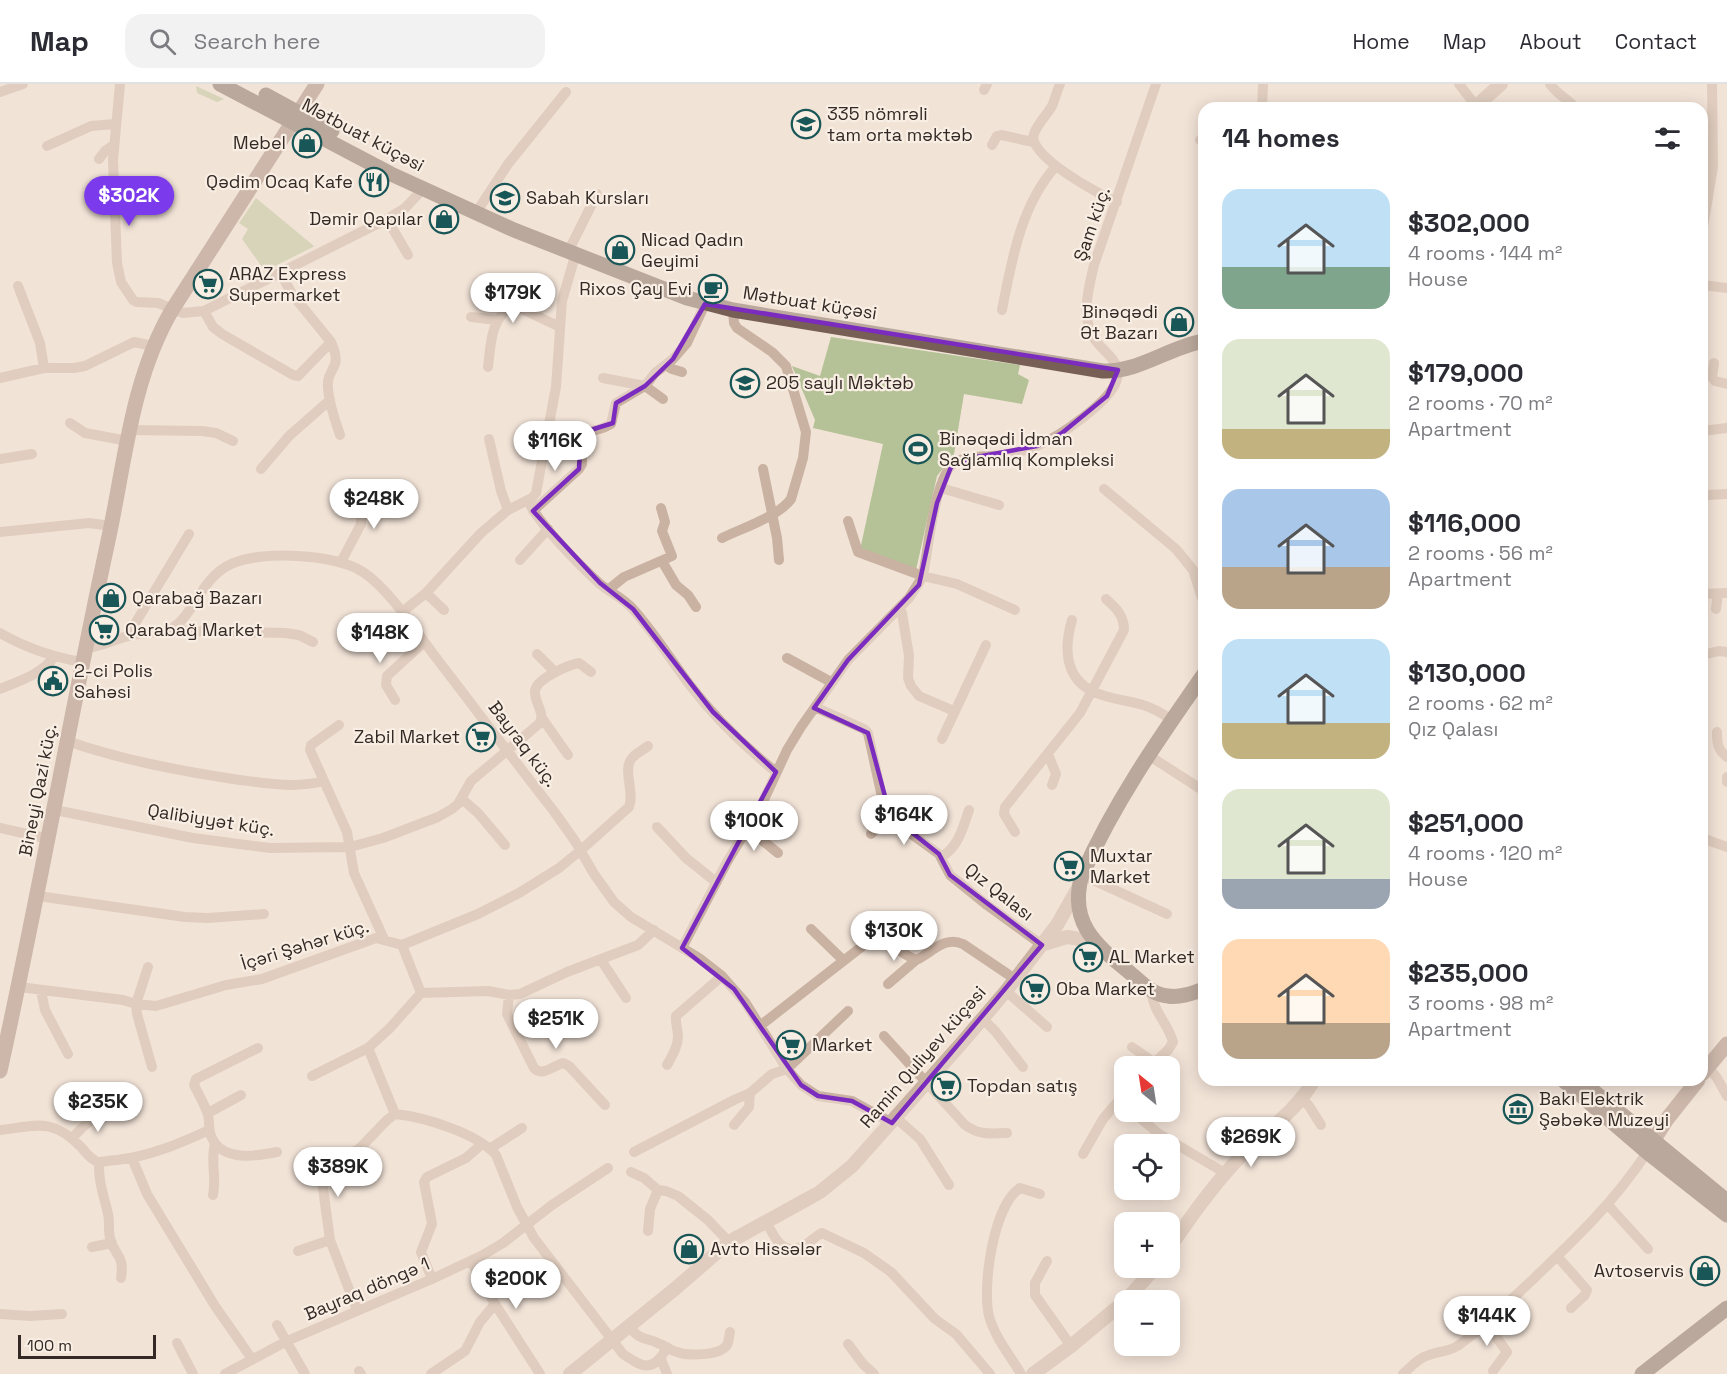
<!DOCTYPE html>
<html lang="en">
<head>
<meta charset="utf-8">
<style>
	body { margin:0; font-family:"Space Grotesk",sans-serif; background:#f2f2f3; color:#2b2b33; height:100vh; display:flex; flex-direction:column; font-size:22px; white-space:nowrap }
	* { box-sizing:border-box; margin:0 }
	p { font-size:20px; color:#7c7c81 }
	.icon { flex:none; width:33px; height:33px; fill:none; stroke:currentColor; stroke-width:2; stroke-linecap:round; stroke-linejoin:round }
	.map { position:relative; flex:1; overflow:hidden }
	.sheet { position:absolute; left:1198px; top:18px; width:510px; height:984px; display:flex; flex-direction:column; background:#fff; border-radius:18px; box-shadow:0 3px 15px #0003 }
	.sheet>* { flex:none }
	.needle { width:39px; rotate:330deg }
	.tools { position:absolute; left:1114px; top:972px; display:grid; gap:12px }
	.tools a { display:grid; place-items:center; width:66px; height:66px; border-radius:12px; background:#fff; box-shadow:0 3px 15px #0003; font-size:30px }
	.scale { position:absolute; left:18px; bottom:15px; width:138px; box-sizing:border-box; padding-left:6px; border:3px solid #342925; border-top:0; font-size:16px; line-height:21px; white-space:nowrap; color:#342925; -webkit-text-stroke:4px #f9eee3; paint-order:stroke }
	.price { position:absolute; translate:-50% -51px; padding:0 14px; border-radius:21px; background:#fff; color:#222; font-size:20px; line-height:39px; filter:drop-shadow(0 2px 3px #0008) }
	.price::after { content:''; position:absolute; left:50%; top:36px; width:18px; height:14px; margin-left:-9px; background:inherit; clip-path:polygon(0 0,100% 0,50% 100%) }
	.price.current { background:#7c3aed; color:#fff }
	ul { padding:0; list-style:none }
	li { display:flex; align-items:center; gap:18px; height:150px; padding:0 24px }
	li span { display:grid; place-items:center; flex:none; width:168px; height:120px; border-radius:18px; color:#555 }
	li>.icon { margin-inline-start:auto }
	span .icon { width:72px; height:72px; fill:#fffc; stroke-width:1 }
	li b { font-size:26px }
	h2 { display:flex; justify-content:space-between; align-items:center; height:72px; padding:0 24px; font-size:26px }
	header { display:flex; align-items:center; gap:36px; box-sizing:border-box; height:84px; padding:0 30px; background:#fff; border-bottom:2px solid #e1e1e2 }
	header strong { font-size:28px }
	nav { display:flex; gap:33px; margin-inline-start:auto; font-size:21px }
	.search { width:420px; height:54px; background:#f2f2f3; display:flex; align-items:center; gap:15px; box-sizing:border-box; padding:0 21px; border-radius:18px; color:#7c7c81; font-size:22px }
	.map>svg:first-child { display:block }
</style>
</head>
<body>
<header>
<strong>Map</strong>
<div class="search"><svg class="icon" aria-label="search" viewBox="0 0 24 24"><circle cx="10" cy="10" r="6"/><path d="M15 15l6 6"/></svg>Search here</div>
<nav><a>Home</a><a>Map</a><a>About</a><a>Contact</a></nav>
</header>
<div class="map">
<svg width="1727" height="1290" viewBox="0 0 1727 1290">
	<rect width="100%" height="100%" fill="#f2e3d7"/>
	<path fill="#b5c196" d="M196 2 224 15 217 18 197 9Z
		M256 114 314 162H315L265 187 242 155 248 145 239 139Z
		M831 253 1020 281 1018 290 1029 296 1022 320 964 310 954 370 937 392 916 486 860 466 883 360 813 344 815 336 792 282 820 292Z"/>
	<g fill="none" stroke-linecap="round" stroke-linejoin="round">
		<path stroke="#cab2a2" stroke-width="10" d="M120 0 113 76 117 179 121 198 133 216 137 218 158 219 183 229 204 227 387 135 405 124 423 105
			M1060 0C1057 7 1055 15 1052 22 1047 31 1037 40 1034 50 1026 71 1100 111 1117 118
			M1459 0 1476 22
			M1550 0C1558 12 1569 15 1575 24
			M984 6 987 0
			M0 8 23 0
			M1262 24 1263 0
			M1200 56H1204
			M992 61 997 52 1001 51 1033 58
			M47 62 91 42 115 40
			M99 75 105 67 114 61
			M476 129 508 80 566 8
			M387 135 408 171
			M1702 149 1713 83 1712 0
			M568 168 597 110
			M281 190 292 210 331 258C344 287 326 282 328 304 329 320 335 336 340 351
			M1702 201 1727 204
			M18 202 40 259 44 284
			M1002 226C1012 175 1021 121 1056 82
			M204 227 213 243 222 250 293 291 298 292 331 258
			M471 233 497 236
			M1714 279 1712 293 1715 297 1727 300
			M666 281 672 285 682 288
			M488 283C491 261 490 236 511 223L520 224 558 242
			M0 294 44 284H74L85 282 134 258 153 262
			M603 294 645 302 663 315
			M70 339 85 349 128 357
			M548 344C570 347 591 352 611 340L616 319 645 302 655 289 673 275 687 259 705 220
			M130 346 202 347 216 349 233 357
			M1702 347 1727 344
			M489 355 501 407 508 426
			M0 375 32 370
			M261 385 289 352 330 316
			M763 385 777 454 779 476
			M941 404 999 421
			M1104 405 1176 465 1193 486 1204 520
			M1702 414 1707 411 1727 410
			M528 417C540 441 578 480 599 499 610 509 621 512 632 524 653 547 670 575 689 600 714 633 744 662 776 688
			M533 427 579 385 582 380 581 349
			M848 437 858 468 923 492 957 500 1015 526
			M0 448 89 439 111 442
			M722 454C742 444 778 433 791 415L803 374 806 348 786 282 772 268 737 244 734 239 733 226
			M520 476 548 445
			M662 477 676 501 688 511 696 523
			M341 478 361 440V432L354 407
			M608 506 624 493 672 472 662 447 665 438 661 424
			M426 509 444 526
			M1702 510 1727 509
			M899 524 902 529 909 572 908 594 911 602 919 612 954 627
			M1716 525 1718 510
			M402 528 426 509 481 449 508 426 532 414 536 409 556 303 562 217 575 172
			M1072 536C1064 563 1064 594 1094 608 1109 615 1127 616 1143 621 1154 624 1163 630 1172 636
			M176 541 183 546 189 547 285 549 299 551 313 558
			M0 549C26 564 53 573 82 578
			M132 551 136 538 189 450
			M85 564C102 563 116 554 133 551 147 548 165 551 177 541 198 522 202 494 231 480 261 466 335 470 363 488 389 505 415 546 434 571 474 623 513 675 553 726L575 757 594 790 614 818 631 833 699 874 722 892 745 918 787 985 801 1001 818 1012 852 1017 892 1039
			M537 570 555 588
			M1702 571 1719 567 1727 568
			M787 574 831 598
			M0 605C19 597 42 590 54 573
			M395 616 386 601 387 592 424 558
			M815 623 864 645 868 649 882 713 890 731 896 739 939 770 950 791 987 821 1042 861
			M542 634 568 671
			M339 641 311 661 310 666 347 748 354 789 384 855
			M1717 648C1717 660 1718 666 1727 673
			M942 655 986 561
			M67 657C122 676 176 686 233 695 264 699 294 705 324 697
			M1048 670 1056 690 1052 701
			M1148 671 1204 707
			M1727 693V698
			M462 715 478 729 505 761
			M55 726 193 754 270 764 350 763 383 754 438 733 452 725 458 720 471 697 540 639C545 627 534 619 535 607 536 595 568 581 579 579L591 588
			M657 743 686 774 716 798
			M0 744 49 755
			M748 745 778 769
			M1015 748 1004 730 1005 723 1080 629 1124 546C1124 531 1116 524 1106 515
			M871 750 890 731
			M1702 754 1727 763
			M941 773C959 763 963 743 969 726
			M1082 791 1167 830
			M38 812 185 833 208 834 264 830
			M811 845 843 876
			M402 861 421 909
			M682 864 727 778 762 720 787 666 801 643 848 576 909 514 923 492C928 466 934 401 951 382 964 369 988 374 1004 371 1015 369 1029 366 1039 361 1060 352 1108 319 1116 298 1125 275 1098 267 1091 249 1082 228 1089 202 1094 181L1156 0
			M601 876 626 914
			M148 883 136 920 137 930 152 983
			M888 900 916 876
			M19 903 123 916 136 920 156 922 226 901 262 895 376 854 402 861 478 830 519 809 559 784 581 766 629 723C635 708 622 685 632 674 636 669 643 666 648 662
			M41 907 45 926 68 970
			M1006 907 1047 943
			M509 911 507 930 534 984C542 993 553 982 563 979L569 982 605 1021
			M983 935 995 947 1023 983
			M761 941 869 857C889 854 899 869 916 876 933 868 944 852 963 860L1015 895
			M884 952 965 1041C979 1051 990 1050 1007 1049
			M1132 963 1155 979
			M258 964 196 995 194 1001C199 1011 205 1021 208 1031 210 1039 208 1047 212 1054 223 1078 257 1072 277 1068
			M368 964 395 1030C424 1033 477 1049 496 1071L517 1123 534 1154 623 1270C643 1284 654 1289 667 1263
			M667 981C672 972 678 963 678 952 678 945 675 939 676 932L722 892
			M1151 982 1168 966 1173 958C1168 939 1152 927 1152 907
			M1708 983 1717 994 1727 1012
			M312 992 368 964 390 944 421 909 488 907 509 911 520 910 567 888 638 861 654 846
			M1302 1015 1309 1022 1321 1041
			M1133 1028 1159 1050 1225 1089
			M208 1029 241 1011
			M896 1034 920 1055 949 1101
			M734 1041 749 1023 750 1009
			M0 1046C36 1042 52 1033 81 1063 85 1068 91 1076 98 1078 104 1078 111 1076 117 1076 150 1072 179 1060 209 1046
			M72 1054 85 1041 107 1025
			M491 1064 522 1044
			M634 1068 734 1016 750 1009 772 990 787 985 848 927
			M1083 1070 1103 1035 1125 1009
			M132 1074 147 1110 215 1222 252 1275
			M99 1078C98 1097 104 1112 108 1130 110 1138 108 1146 110 1154 114 1172 125 1170 121 1194
			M631 1088 644 1094 658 1106 666 1107 678 1112 708 1136 729 1158
			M213 1111C217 1093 210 1077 215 1060
			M1608 1121 1648 1165
			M766 1137C773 1151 782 1172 801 1163 809 1160 814 1153 822 1149L864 1169 891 1188 935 1235 956 1250 990 1290
			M648 1147 650 1125 658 1106
			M92 1163 112 1159
			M298 1167 330 1156
			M1557 1172 1587 1206 1585 1211 1571 1224
			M471 1177 495 1220 540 1290
			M1047 1177 1035 1199V1211L1071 1262
			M432 1195 421 1168 432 1140 424 1098 427 1093 466 1074 482 1060
			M357 1226 330 1156 320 1082 325 1074 356 1067 361 1063 387 1036 395 1030
			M0 1230 30 1232 62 1230
			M1486 1239 1507 1268 1493 1287
			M277 1241 305 1290
			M629 1243C645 1260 643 1251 660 1260 666 1262 671 1267 677 1268 688 1272 720 1272 727 1261 729 1258 729 1252 730 1248
			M177 1259 193 1290
			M848 1260 863 1280 874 1290
			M661 1275 667 1290
			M359 1287 361 1290
			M225 1290 287 1257 432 1195 483 1171 503 1159 552 1121 608 1084
			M431 1290 465 1267 480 1238 495 1220
			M1021 1290C1010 1271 995 1254 989 1232 982 1203 993 1122 1020 1104L1040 1110
			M1403 1290C1411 1283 1418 1274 1429 1271 1439 1267 1449 1268 1459 1261 1484 1243 1505 1221 1528 1200 1571 1159 1615 1118 1647 1068"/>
		<path stroke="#cab2a2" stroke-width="14" d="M1474 24 1501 0
			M1044 860 1067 853 1094 857
			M1170 1163C1192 1131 1214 1100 1241 1072 1266 1046 1296 1028 1314 996
			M1126 1216 1155 1184
			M570 1290 676 1204 729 1158 802 1118 820 1108 852 1082 960 961 1006 907 1057 841 1078 804
			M1033 1290 1071 1262 1125 1217"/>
		<path stroke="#9d8174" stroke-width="15" d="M0 987C39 811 70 633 108 457 125 379 131 296 172 226L317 0
			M1702 990 1727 960
			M1653 1057 1667 1035 1698 996"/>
		<path stroke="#775f55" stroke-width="15" d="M220 0 391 90 514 146 687 214 733 226 1103 287C1140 288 1169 263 1204 257
			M266 11 332 47
			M1204 590C1158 656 1115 717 1082 791 1068 839 1096 861 1129 888 1141 898 1152 911 1168 912 1180 914 1193 909 1204 905
			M1563 996 1647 1068 1727 1131
			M1580 996 1727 1117
			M1642 1290 1727 1224"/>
	</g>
	<path d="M0 0H1727V1290H0ZM705 220 1118 286 1107 312 1062 349 1037 362 971 374 951 383 937 419 919 501 848 576 814 624 868 649 890 731 939 770 950 791 1042 861 892 1039 852 1017 818 1012 801 1001 734 905 682 864 776 688 713 628 633 525 600 499 533 427 579 385 581 349 613 339 616 319 645 302 673 275Z" fill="#f2e3d7" fill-opacity=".55" fill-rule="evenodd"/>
	<path fill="none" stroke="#7b2cbf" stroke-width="4.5" stroke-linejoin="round" d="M705 220 1118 286 1107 312 1062 349 1037 362 971 374 951 383 937 419 919 501 848 576 814 624 868 649 890 731 939 770 950 791 1042 861 892 1039 852 1017 818 1012 801 1001 734 905 682 864 776 688 713 628 633 525 600 499 533 427 579 385 581 349 613 339 616 319 645 302 673 275Z"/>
	<defs>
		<g id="school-ring" transform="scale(1.5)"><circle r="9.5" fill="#f9eee3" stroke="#195657" stroke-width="1.5"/><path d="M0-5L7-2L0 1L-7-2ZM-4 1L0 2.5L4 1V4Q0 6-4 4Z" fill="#195657"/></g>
		<g id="shop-ring" transform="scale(1.5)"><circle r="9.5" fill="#f9eee3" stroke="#195657" stroke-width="1.5"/><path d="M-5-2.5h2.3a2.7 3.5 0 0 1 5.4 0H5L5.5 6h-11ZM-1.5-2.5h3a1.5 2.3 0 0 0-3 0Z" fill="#195657"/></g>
		<g id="restaurant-ring" transform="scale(1.5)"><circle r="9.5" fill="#f9eee3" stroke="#195657" stroke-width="1.5"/><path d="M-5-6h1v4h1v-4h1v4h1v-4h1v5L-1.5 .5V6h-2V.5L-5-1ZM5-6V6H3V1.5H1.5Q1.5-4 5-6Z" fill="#195657"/></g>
		<g id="university-ring" transform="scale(1.5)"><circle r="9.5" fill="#f9eee3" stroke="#195657" stroke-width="1.5"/><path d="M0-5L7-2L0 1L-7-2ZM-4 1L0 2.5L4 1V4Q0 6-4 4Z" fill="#195657"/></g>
		<g id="supermarket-ring" transform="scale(1.5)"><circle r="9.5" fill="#f9eee3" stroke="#195657" stroke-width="1.5"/><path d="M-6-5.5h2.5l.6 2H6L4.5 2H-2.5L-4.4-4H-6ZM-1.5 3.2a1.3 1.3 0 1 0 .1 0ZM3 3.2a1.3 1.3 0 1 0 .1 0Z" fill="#195657"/></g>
		<g id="cafe-ring" transform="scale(1.5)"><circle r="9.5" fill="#f9eee3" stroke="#195657" stroke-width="1.5"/><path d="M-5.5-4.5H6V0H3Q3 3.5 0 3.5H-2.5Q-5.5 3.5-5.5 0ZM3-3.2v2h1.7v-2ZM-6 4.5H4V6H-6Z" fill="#195657"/></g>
		<g id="stadium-ring" transform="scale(1.5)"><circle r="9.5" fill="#f9eee3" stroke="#195657" stroke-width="1.5"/><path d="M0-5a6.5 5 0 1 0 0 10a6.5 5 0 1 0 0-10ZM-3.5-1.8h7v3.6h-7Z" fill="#195657"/></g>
		<g id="civic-ring" transform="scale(1.5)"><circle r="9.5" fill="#f9eee3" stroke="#195657" stroke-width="1.5"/><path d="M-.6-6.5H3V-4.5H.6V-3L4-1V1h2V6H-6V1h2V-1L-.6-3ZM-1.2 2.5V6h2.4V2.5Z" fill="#195657"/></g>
		<g id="museum-ring" transform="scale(1.5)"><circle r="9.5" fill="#f9eee3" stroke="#195657" stroke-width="1.5"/><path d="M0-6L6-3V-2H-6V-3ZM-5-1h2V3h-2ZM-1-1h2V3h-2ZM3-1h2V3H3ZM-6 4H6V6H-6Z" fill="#195657"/></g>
	</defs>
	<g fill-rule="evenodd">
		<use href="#school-ring" x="806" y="40"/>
		<use href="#shop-ring" x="307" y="59"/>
		<use href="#restaurant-ring" x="374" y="98"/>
		<use href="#university-ring" x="505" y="114"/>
		<use href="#shop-ring" x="444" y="135"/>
		<use href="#shop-ring" x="620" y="166"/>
		<use href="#supermarket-ring" x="208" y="200"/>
		<use href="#cafe-ring" x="713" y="205"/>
		<use href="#shop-ring" x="1179" y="238"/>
		<use href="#school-ring" x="745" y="299"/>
		<use href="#stadium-ring" x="918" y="365"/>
		<use href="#shop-ring" x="111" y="514"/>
		<use href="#supermarket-ring" x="104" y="546"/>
		<use href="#civic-ring" x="53" y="597"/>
		<use href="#supermarket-ring" x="481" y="653"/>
		<use href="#supermarket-ring" x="1069" y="782"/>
		<use href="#supermarket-ring" x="1088" y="873"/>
		<use href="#supermarket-ring" x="1035" y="905"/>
		<use href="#supermarket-ring" x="791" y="961"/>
		<use href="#supermarket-ring" x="946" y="1002"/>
		<use href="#museum-ring" x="1518" y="1025"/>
		<use href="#shop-ring" x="689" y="1165"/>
		<use href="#shop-ring" x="1705" y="1187"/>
	</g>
	<g text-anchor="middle" stroke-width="4.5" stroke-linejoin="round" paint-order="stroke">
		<g font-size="18" fill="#342925" stroke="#f9eee3" text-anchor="start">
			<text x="827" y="36">335 nömrəli<tspan x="827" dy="21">tam orta məktəb</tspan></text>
			<text x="286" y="65" text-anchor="end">Mebel</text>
			<text x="353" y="104" text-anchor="end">Qədim Ocaq Kafe</text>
			<text x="526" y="120">Sabah Kursları</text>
			<text x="423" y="141" text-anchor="end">Dəmir Qapılar</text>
			<text x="641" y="162">Nicad Qadın<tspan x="641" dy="21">Geyimi</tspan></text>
			<text x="229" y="196">ARAZ Express<tspan x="229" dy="21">Supermarket</tspan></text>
			<text x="692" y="211" text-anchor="end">Rixos Çay Evi</text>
			<text x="1158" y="234" text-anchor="end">Binəqədi<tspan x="1158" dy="21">Ət Bazarı</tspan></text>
			<text x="766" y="305">205 saylı Məktəb</text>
			<text x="939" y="361">Binəqədi İdman<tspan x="939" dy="21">Sağlamlıq Kompleksi</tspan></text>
			<text x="132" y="520">Qarabağ Bazarı</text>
			<text x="125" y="552">Qarabağ Market</text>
			<text x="74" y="593">2-ci Polis<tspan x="74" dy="21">Sahəsi</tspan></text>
			<text x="460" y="659" text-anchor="end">Zabil Market</text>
			<text x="1090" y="778">Muxtar<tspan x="1090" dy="21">Market</tspan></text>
			<text x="1109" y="879">AL Market</text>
			<text x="1056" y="911">Oba Market</text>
			<text x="812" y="967">Market</text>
			<text x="967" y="1008">Topdan satış</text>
			<text x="1539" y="1021">Bakı Elektrik<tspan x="1539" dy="21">Şəbəkə Muzeyi</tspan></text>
			<text x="710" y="1171">Avto Hissələr</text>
			<text x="1684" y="1193" text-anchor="end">Avtoservis</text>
		</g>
		<g font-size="18" fill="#342925" stroke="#f9eee3">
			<text transform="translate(363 51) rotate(28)" y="6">Mətbuat küçəsi</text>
			<text transform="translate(1092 140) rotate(-71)" y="6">Şam küç.</text>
			<text transform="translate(810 219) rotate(9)" y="6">Mətbuat küçəsi</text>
			<text transform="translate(523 660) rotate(53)" y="6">Bayraq küç.</text>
			<text transform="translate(38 706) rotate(-79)" y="6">Bineyi Qazi küç.</text>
			<text transform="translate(211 736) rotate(9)" y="6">Qalibiyyət küç.</text>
			<text transform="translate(999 808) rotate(38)" y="6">Qız Qalası</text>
			<text transform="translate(305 861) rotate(-17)" y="6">İçəri Şəhər küç.</text>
			<text transform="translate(923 973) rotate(-49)" y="6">Ramin Quliyev küçəsi</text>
			<text transform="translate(367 1205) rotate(-23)" y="6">Bayraq döngə 1</text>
		</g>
	</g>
</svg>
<div class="tools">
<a><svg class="needle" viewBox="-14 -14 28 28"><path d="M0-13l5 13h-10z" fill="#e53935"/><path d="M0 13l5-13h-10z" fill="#7c7c81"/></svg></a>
<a><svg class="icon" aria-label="locate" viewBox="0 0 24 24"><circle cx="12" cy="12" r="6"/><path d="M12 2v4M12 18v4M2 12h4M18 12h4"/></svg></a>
<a>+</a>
<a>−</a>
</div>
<div class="scale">100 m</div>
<b class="price current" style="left:129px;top:143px">$302K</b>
<b class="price" style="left:513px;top:240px">$179K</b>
<b class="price" style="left:555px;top:388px">$116K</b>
<b class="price" style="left:374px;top:446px">$248K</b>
<b class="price" style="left:380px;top:580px">$148K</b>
<b class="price" style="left:904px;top:762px">$164K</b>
<b class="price" style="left:754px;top:768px">$100K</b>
<b class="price" style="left:894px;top:878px">$130K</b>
<b class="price" style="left:556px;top:966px">$251K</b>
<b class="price" style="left:98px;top:1049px">$235K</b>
<b class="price" style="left:1251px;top:1084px">$269K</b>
<b class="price" style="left:338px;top:1114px">$389K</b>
<b class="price" style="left:516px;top:1226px">$200K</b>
<b class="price" style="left:1487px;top:1263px">$144K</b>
<section class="sheet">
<h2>14 homes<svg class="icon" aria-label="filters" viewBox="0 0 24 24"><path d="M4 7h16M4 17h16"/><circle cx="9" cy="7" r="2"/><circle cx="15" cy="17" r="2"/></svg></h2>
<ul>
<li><span style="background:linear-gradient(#bfe0f5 65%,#7fa58c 0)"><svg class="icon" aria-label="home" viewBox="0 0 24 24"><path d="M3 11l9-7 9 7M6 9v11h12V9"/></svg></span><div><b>$302,000</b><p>4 rooms · 144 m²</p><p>House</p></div></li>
<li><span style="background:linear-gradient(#dfe7d0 75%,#c2b280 0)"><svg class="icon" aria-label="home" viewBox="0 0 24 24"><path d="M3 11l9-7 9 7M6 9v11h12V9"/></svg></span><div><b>$179,000</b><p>2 rooms · 70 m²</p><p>Apartment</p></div></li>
<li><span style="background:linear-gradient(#a9c7e8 65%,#b9a48a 0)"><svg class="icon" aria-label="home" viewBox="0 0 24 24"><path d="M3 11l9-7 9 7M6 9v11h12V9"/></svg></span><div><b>$116,000</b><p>2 rooms · 56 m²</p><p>Apartment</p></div></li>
<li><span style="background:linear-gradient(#bfe0f5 70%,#c2b280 0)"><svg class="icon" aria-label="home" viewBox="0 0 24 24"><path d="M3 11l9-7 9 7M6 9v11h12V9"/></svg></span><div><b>$130,000</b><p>2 rooms · 62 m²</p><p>Qız Qalası</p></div></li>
<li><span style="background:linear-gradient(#dfe7d0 75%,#9aa5b1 0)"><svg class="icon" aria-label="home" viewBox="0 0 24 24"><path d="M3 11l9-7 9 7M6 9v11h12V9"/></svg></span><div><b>$251,000</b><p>4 rooms · 120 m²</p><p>House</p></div></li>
<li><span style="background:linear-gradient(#ffd9b3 70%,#b9a48a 0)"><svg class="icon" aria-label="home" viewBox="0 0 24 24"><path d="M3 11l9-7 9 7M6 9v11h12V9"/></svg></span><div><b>$235,000</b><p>3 rooms · 98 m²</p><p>Apartment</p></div></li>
</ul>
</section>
</div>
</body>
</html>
